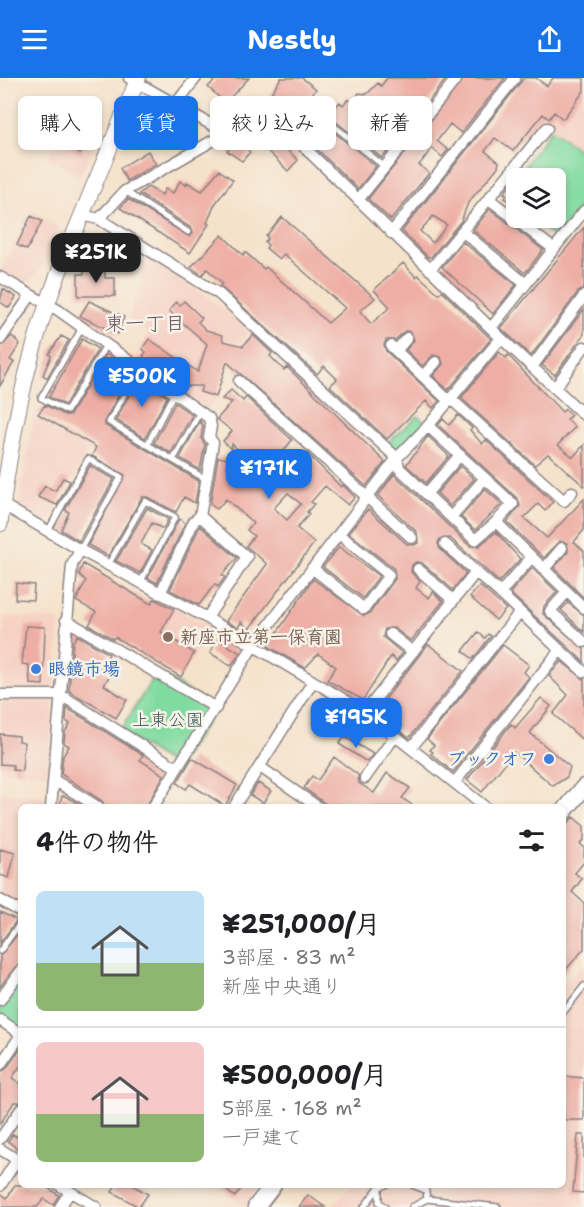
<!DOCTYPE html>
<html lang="ja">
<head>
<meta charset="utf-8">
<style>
	body { margin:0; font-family:"Shantell Sans","Klee One",sans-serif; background:#f2f2f2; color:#202124; height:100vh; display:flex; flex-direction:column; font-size:22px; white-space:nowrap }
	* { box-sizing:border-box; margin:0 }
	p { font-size:20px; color:#757577 }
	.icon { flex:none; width:33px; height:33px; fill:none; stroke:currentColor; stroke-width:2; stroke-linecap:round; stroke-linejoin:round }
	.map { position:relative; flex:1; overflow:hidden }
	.sheet { position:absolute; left:18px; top:726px; width:548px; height:384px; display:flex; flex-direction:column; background:#fff; border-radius:9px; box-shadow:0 3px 9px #0003 }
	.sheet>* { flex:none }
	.banner { position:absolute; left:18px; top:18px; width:549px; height:54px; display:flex; gap:12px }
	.fabs { position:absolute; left:506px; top:90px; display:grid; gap:12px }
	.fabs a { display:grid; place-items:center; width:60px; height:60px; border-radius:9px; background:#fff; box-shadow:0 3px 9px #0003; font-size:30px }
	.price { position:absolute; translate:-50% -51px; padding:0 14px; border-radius:12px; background:#1a73e8; color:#fff; font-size:20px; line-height:39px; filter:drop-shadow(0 2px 3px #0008) }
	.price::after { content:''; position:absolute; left:50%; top:36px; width:18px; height:14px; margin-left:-9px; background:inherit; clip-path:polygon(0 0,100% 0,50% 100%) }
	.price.on { background:#222; color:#fff }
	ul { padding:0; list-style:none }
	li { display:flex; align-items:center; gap:18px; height:150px; padding:0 18px }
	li+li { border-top:2px solid #e0e0e0 }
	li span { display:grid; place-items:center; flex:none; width:168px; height:120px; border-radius:9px; color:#555 }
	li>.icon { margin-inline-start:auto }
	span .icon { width:72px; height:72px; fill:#fffc; stroke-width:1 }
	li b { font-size:26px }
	h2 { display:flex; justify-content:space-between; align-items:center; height:72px; padding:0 18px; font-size:26px }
	.tag { padding:0 21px; border-radius:9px; background:#fff; box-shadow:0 3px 9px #0003; font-size:21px; line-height:54px }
	.tag.on { background:#1a73e8; color:#fff }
	header { display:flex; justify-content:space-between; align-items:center; height:78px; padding:0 18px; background:#1a73e8; color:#fff; font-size:27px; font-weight:700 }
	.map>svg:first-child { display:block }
</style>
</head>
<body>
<header><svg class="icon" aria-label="menu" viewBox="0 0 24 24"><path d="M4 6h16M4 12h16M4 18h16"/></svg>Nestly<svg class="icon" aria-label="share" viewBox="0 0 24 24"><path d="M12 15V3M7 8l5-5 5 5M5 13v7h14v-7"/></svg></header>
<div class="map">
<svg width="584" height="1129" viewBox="0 0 584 1129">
	<rect width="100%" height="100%" fill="#f7f3e8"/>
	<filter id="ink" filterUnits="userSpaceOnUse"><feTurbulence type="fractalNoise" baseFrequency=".0167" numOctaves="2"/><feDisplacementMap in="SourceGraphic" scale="12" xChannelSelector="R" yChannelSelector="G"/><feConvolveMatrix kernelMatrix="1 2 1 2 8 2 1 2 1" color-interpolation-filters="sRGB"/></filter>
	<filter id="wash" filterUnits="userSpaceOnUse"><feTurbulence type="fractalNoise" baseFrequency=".008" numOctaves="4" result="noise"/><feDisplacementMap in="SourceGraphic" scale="24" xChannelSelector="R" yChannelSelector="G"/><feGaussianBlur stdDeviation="1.35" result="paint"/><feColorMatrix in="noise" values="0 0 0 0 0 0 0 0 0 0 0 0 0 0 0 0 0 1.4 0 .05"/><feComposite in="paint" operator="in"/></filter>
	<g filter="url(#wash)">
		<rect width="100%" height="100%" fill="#f5e2cb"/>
		<path fill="#f6d2c5" d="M545 0H584V74L524 27Z
			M78 28 104 43 80 98 47 79Z
			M31 133 59 148 46 183 27 208 24 209 0 194Z
			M151 182 217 226 250 254 234 271 217 322 206 331 136 283 148 255 129 241 144 193Z
			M34 336 90 369 47 446 18 430Z
			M152 517 212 550 179 601 125 569Z
			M4 538 60 542 55 606 52 610H0Z
			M50 620 54 623 47 696 0 693V623Z
			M0 715 45 719V729H21V824L15 827 0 819Z
			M584 885V1129H332L350 1107H562L563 909Z
			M215 1107H260L245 1128Z"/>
		<path fill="#81dba1" stroke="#527e6e" stroke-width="1.5" d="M551 51 584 76V125L555 159 528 140H555V100H545L525 87Z
			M418 338 425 344 401 371H392L386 366Z
			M157 594 216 630 177 690 120 653Z
			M21 902V951L0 938V932Z"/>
		<g id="blocks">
			<path fill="#eeaea5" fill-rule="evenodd" d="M217 0H249L228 22 226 20 223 23 208 9Z
				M281 0H302L316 11 297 36 329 27 334 31 340 24 343 27 348 21 352 25 359 15 367 16 378 5 381 8 387 0H447L403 55 367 27 361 28V35L397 63 382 80 330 39 325 41 308 62 306 60 284 39 296 36 269 18Z
				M464 0H505L461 55 450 46 437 63 448 72 442 79 432 70 419 87 429 95 391 142 368 121Z
				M524 0H536L547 8 553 0H584V13L563 41 554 34 549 41 543 36 513 73 495 60 485 73 499 84 498 89 468 125 461 143 431 179H428L402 153ZM433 138 447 147 433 165 420 153Z
				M79 31 100 44 80 76 59 63Z
				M330 51 376 88 358 111 316 70Z
				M264 52 298 82 288 93 256 62Z
				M237 63 250 74 242 83 227 73Z
				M148 73 156 86 127 103 120 90Z
				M219 92 233 102 215 126 207 145 209 146 190 175 120 130 128 121 190 159 193 155 191 150 139 116 148 109 162 117 165 111 173 115 180 103 186 107 187 104 202 113Z
				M516 99V129L505 120 507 117 504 115Z
				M490 131 543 172 525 195 473 152Z
				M31 138 42 143 27 172 17 167Z
				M282 139 375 220 360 233 371 246 390 229 374 212 403 185 416 199 418 197 439 216 442 213 491 261 448 312 433 298 443 286 441 279 433 277 422 288 406 272 414 262 411 254 405 253 395 262H386L384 267 386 273 439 323 433 330 426 323 387 361 330 308 337 301 324 288 317 296 220 208 222 205 207 191 202 197 191 189 222 157 243 177 245 174 264 191 266 189 328 245 345 230 284 176 279 181 266 170 268 167 265 164 268 160 266 158Z
				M584 149V211L578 214 531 278 501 250Z
				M463 164 516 207 493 236 442 189Z
				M84 193H105V200H115V218H78V196H84Z
				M3 211 16 219 9 230 0 224Z
				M89 223 124 239 118 256 80 238Z
				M184 223 202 240 198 244 206 252 222 257 223 263 243 268 253 257 272 275 270 278 284 292 287 289 385 384 366 408 227 284 216 319 200 314 202 308H184L143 278 146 274 143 271 144 268 149 261 198 294 207 266 169 233 176 224 180 227Z
				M584 231V256L555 297 542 287Z
				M12 258 20 266 10 282 14 284 0 308V269Z
				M61 258 69 262 47 300 43 297 51 278 49 276Z
				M82 261 98 271 65 327 49 319Z
				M499 274 506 280 508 277 562 334 565 331 571 337 567 341 575 349 558 367 573 379 584 367V408L548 376 535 387 461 320Z
				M106 276 131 294 105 342V347L199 403 195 425 184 419 176 434 147 419H142L108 478 88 467 125 397 92 378 96 369 38 336 45 327 65 337H70Z
				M139 299 167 319 145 360 116 342Z
				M231 312 243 323 246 319 292 362 280 378 293 389 307 375 341 409 343 407 355 419 348 427 325 408 311 424 314 426 307 434 309 436 297 450 314 465 249 551 241 544 238 550 226 543 267 486 246 468 254 458 247 452 253 445 226 421 217 431 210 426 218 379 229 381 227 389 246 406 259 390 232 366 231 371 223 363 232 353 217 341 232 324 222 321ZM288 415 301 426 287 442 274 430Z
				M175 325 192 337 171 375 154 365Z
				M458 337 472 350 470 352 482 366 486 362 553 424 545 433 538 426 524 440 547 460 584 421V452L574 464 584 473V520L554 490 568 474 567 465 559 463 544 480 507 444 520 428 518 421 438 347 443 341 449 347Z
				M200 343 203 348 201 360 205 367 200 392 180 380Z
				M428 358 449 378 426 405 406 387Z
				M90 388 114 401 79 463 61 452 69 434 65 432Z
				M460 388 474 401 450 428 437 415Z
				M394 396 470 468H479L496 454 520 481 499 504 450 460 440 461 438 465 440 471 466 495 453 512 422 485 416 484 412 487 411 494 420 503 416 510 429 520 433 514 443 523 411 563 394 550 385 551 383 559 402 575 396 583 391 578 363 622 327 602 336 589 318 576 305 590 268 568 313 501 364 538 370 535 395 501 394 491 349 455 368 431 407 466 414 467 418 465 417 454 378 418Z
				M63 400 70 403 57 427 38 419 45 408 55 413Z
				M485 411 502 426 475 452 461 439Z
				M147 430 168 441 163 451 152 445 141 466 152 472 140 495 116 483Z
				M179 441 185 445 157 505 148 500Z
				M200 448 237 480 222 497 225 499 218 509 215 506 199 527 170 512Z
				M339 469 379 498 363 520 323 489Z
				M83 486 151 526 154 521 174 531 161 554 194 575 181 599 115 559 113 561 89 547 96 534 76 523 86 503 79 496Z
				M532 490 557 514 544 528 543 536 584 571V584L510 515Z
				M16 505 34 507 33 522 15 521Z
				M480 508 506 531 496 542 470 519Z
				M568 525 584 537V554L561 532Z
				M26 548 45 549 43 607 30 606 29 587 22 586Z
				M478 554 485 560 488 556 491 558 473 581 463 573Z
				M77 557 109 576 101 590 110 597 104 607 127 622 116 640 69 613 70 599 75 589 71 587 73 564Z
				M218 561 240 575 231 588 210 575Z
				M428 566 463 593 409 660 376 633Z
				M503 567 529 587 524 594 529 599 453 694 431 676 433 674 430 672 434 667 427 661Z
				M561 583 584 601V663L553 636 568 617 549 598Z
				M541 620 551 628 530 655 570 689 567 699 553 708 514 674 482 714 467 702 511 646 515 650Z
				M67 630 143 677 140 682 164 697 146 729H105L102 723 61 696 63 678 69 668 64 665 65 654 70 646 66 643Z
				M0 656 19 658V663L24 664 22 693 13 692V687L0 686Z
				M345 659 373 676 367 684 339 666Z
				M334 679 358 697 359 705 374 715 387 695 410 710 402 720 415 729H330L304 710 312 698 318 702Z
				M192 680 237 707 225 728 190 706 186 711 177 705Z
				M258 705 271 713 263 725 250 717Z
				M62 718H65L84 729H59Z
				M573 739 584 748V761L580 766 584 769V784L575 795 582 801 572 814 584 825V871L562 896V753Z
				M0 771 15 775 9 800 0 797Z
				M0 834 17 842 0 865Z
				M21 852V885L15 889 0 909V878Z
				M21 970V987L12 1000 21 1006V1024H14L0 1046V994L6 991Z
				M562 998 584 1000V1042H564Z
				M21 1051V1074L8 1063 13 1056 16 1059Z
				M578 1057H584V1115L573 1114Z
				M15 1107H49L48 1110 59 1117 53 1127 44 1121 37 1129H0V1115L7 1120Z
				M116 1107H132L148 1116 139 1129 112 1114Z
				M220 1107H244L235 1119Z
				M308 1117 325 1129H299Z"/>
		</g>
	</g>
	<g filter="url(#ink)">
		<use href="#blocks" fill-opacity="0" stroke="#8c8283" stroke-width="1.5"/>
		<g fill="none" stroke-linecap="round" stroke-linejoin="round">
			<g stroke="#8c8283" stroke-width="8">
				<path id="lane" d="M364 31 405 63
					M307 72 329 44 385 89
					M125 113 188 154
					M82 250 41 320 67 333 106 267
					M139 290 109 344 207 402
					M147 367 174 315
					M173 382 200 334
					M48 453 88 381 121 399 80 472
					M108 487 145 423 175 439 140 505
					M0 873 21 844
					M562 936 584 908
					M412 1107 425 1112
					M425 1107 427 1121
					M364 1129 379 1109
					M385 1129 379 1124V1109L386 1107
					M412 1129 427 1121 498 1129"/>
			</g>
			<g stroke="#8c8283" stroke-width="13">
				<path id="street" d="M129 0 226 55
					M174 28 196 0
					M489 121 554 171
					M358 122 457 0
					M81 137 99 141 125 113 226 55 272 38 501 260 584 337
					M99 141 219 216 397 380 399 390 475 462 496 444
					M462 153 526 206
					M391 155 515 0
					M430 192 547 50
					M0 199 31 217
					M491 250 584 133
					M0 262 31 217 58 232 209 340 211 348 209 359 213 365 200 438 247 479 207 540
					M391 268 449 323
					M396 273 407 260
					M532 289 584 218
					M423 298 436 284
					M239 303 412 460
					M555 310 584 269
					M451 321 564 423 572 414
					M428 348 513 426 496 444 584 530
					M427 415 460 377
					M0 425 80 472 72 487 51 729
					M451 439 485 400
					M445 466 476 494
					M80 472 207 540 365 634 485 729
					M312 490 364 531 389 497 339 456
					M418 491 453 522
					M544 491 562 470
					M567 514 550 533 584 564
					M160 516 194 443 200 438
					M66 542 216 630
					M390 556 413 574
					M560 572 584 594
					M0 617H61L177 690
					M365 634 476 494 500 515 532 479
					M411 670 520 534
					M260 689 318 729
					M365 700 395 658
					M54 702 98 729
					M455 704 560 572 500 515
					M153 729 253 568 397 380 428 348 501 260
					M234 729 312 605
					M0 822 21 834
					M0 922 21 893
					M0 942 21 956
					M0 987 21 957
					M0 1061 21 1031
					M0 1071 21 1084
					M59 1107 96 1129
					M0 1108 17 1082
					M60 1129 70 1114"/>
			</g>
			<g stroke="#8c8283" stroke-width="17">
				<path id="secondary" d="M0 446C9 371 23 295 48 224 75 148 109 75 138 0"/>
			</g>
			<g stroke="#8c8283" stroke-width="19">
				<path id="primary" d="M562 736 584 709
					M256 1129 273 1107"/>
			</g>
			<use href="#lane" stroke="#fff" stroke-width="5"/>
			<use href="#street" stroke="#fff" stroke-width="10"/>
			<use href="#secondary" stroke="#fff" stroke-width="15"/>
			<use href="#primary" stroke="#fff" stroke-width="16"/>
		</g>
	</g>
	<circle fill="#8d6e63" stroke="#f7f3e8" stroke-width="2" cx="168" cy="559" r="6"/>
	<g fill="#3f7fe0" stroke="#f7f3e8" stroke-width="2">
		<circle cx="36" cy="591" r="6"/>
		<circle cx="549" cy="681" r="6"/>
	</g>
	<g text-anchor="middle" stroke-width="5" stroke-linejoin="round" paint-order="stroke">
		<g font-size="18" font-weight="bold" fill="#785e54" stroke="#f7f3e8" text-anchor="start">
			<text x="180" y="565">新座市立第一保育園</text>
		</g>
		<g font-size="18" font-weight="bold" fill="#366cbe" stroke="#f7f3e8" text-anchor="start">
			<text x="48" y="597">眼鏡市場</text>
			<text x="537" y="687" text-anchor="end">ブックオフ</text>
		</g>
		<g font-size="18" fill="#3e5a5a" stroke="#f7f3e8">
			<text x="168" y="648">上東公園</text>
		</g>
		<g font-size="20" fill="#695360" stroke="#f7f3e8">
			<text x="145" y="252">東一丁目</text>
		</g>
	</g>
</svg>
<div class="fabs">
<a><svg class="icon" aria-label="layers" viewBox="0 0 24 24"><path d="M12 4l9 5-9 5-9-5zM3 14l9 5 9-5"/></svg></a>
</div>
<b class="price on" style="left:96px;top:206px">¥251K</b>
<b class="price" style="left:142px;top:330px">¥500K</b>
<b class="price" style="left:269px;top:422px">¥171K</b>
<b class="price" style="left:356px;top:671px">¥195K</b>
<div class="banner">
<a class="tag">購入</a>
<a class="tag on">賃貸</a>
<a class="tag">絞り込み</a>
<a class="tag">新着</a>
</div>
<section class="sheet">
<h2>4件の物件<svg class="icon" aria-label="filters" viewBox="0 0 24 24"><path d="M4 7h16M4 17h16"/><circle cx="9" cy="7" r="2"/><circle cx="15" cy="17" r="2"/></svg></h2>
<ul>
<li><span style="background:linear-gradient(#bfe0f5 60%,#8fb573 0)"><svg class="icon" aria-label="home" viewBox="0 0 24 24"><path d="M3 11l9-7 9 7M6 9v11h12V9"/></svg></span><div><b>¥251,000/月</b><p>3部屋 · 83 m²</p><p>新座中央通り</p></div></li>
<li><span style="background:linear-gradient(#f6c9c9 60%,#8fb573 0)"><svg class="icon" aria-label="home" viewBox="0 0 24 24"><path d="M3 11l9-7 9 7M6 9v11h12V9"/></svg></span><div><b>¥500,000/月</b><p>5部屋 · 168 m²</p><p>一戸建て</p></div></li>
</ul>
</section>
</div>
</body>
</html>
